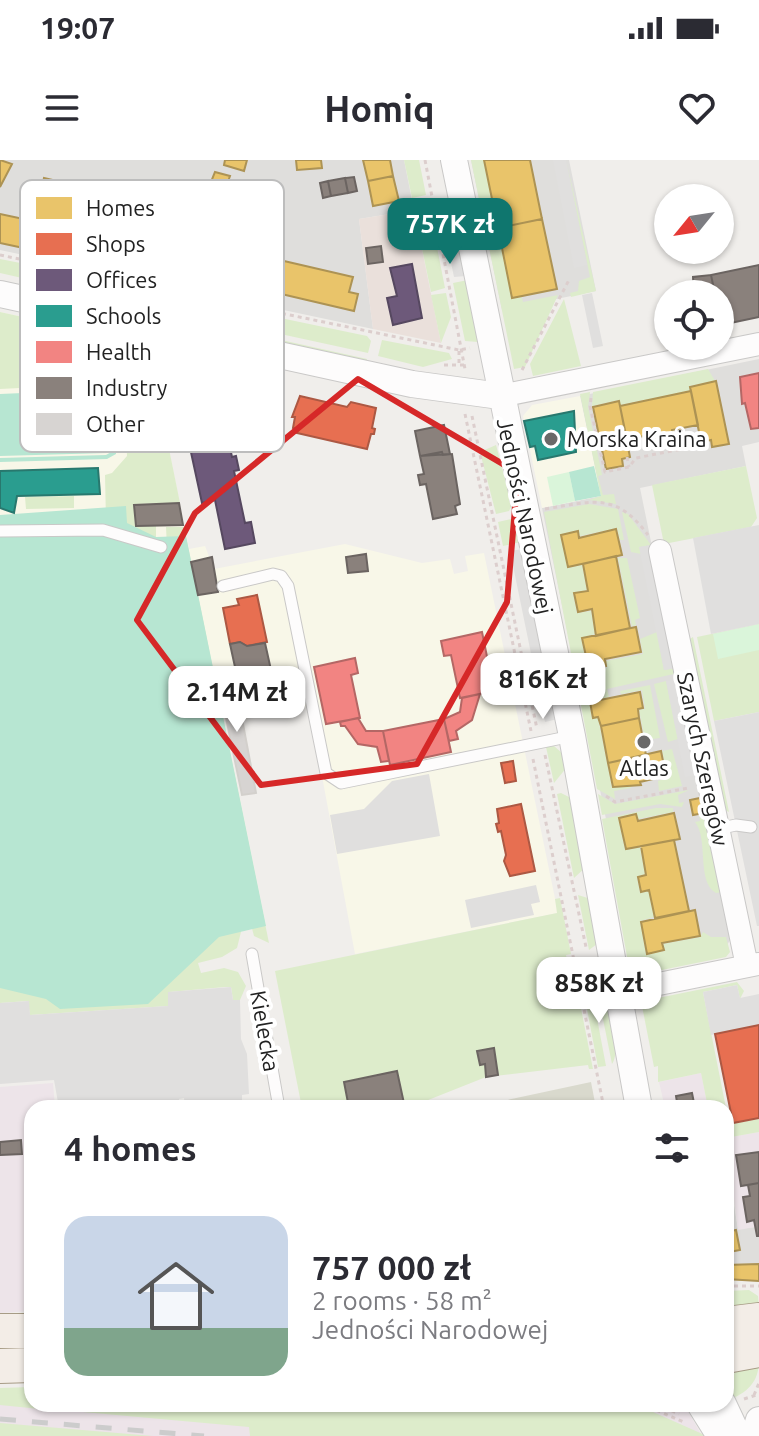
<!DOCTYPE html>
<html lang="en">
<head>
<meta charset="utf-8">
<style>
	body { margin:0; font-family:Ubuntu,sans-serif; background:#f7f7f7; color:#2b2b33; height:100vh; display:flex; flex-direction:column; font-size:30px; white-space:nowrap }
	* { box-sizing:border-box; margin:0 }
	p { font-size:26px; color:#7c7c81 }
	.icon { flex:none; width:44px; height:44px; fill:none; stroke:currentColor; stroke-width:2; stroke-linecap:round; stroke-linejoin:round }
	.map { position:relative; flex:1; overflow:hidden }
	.drawer { position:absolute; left:24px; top:940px; width:710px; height:312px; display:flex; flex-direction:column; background:#fff; border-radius:24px; box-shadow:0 2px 6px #0004 }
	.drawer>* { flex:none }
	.needle { width:52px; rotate:240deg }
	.buttons { position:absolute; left:654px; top:24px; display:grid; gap:16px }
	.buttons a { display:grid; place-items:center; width:80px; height:80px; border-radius:50%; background:#fff; box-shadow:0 2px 6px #0004; font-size:40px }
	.price { position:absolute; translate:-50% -68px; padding:0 18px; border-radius:16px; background:#fff; color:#222; font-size:26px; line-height:52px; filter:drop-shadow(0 2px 4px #0008) }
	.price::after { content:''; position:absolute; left:50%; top:48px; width:24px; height:18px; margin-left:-12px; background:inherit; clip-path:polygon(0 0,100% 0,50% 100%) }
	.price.current { background:#0f766e; color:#fff }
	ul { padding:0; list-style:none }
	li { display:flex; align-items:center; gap:24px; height:200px; padding:0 40px }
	li span { display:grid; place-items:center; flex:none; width:224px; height:160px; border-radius:24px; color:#555 }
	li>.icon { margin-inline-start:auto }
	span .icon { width:96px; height:96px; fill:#fffc; stroke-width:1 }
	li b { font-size:34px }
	h2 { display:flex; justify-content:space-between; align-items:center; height:96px; padding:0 40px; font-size:34px }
	.status { display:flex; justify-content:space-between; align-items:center; height:56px; padding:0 40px; background:#fff; direction:ltr }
	.status svg { height:22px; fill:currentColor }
	header { display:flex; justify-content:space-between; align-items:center; height:104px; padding:0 40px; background:#fff; font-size:36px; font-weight:700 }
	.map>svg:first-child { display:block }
</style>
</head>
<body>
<div class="status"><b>19:07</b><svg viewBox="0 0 49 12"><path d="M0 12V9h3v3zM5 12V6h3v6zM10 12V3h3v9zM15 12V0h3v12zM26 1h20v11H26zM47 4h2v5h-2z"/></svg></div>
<header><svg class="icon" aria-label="menu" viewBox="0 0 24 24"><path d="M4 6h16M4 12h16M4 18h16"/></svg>Homiq<svg class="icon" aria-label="heart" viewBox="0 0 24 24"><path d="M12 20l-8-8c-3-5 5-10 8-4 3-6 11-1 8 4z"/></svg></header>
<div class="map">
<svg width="759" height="1276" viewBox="0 0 759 1276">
	<rect width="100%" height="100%" fill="#f0eeeb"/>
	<path fill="#dfdedc" d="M0 0H404L414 50 359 59 373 169 0 90Z
		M471 0H569L596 131 502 150Z
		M759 199V282L742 286 746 306 640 328 732 777 722 793 635 800 542 348 601 336 580 236Z
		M726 998 738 1069 755 1067 759 1076V1121L726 1119Z"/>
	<path fill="#ede4e9" d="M701 913 708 948H665L659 922Z
		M53 923 55 948H32V1151L0 1153V927Z
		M759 972V1076H757L755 1067 738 1070 726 978Z
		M0 1229 32 1244H684L702 1276H0Z"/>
	<path fill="#f8f7e8" d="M0 152 162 187 151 200 189 389 205 386 214 409 345 384 422 403 450 399 454 414 468 411 465 396 484 393 558 753 355 794 309 546 244 559 234 511 215 516 266 766 0 828Z
		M580 236 601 336 542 348 523 256 532 245Z"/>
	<path fill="#eae0db" d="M414 50 441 183 373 169 359 59Z"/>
	<path fill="#d9d9cd" d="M591 922 596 948H470Z"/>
	<path fill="#ddeccb" d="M404 0H419L426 35 412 38Z
		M471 0H484L523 142 558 135 525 207 514 209Z
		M566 0 596 131 571 137 570 133 578 131 579 121 590 117Z
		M429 47 445 128 431 132 414 50Z
		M0 99 66 112 62 127 0 113Z
		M468 120 478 182 465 181 453 123Z
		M112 123 367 176 371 181 368 193 109 137Z
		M446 133 451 157 441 183 431 135Z
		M564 139 581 206 533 216 530 204Z
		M109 142 367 199 366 204 108 145Z
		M0 152 128 180 104 192 46 195 41 199 40 227 0 229Z
		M382 180 449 193 452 199 423 207 378 196Z
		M128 195 151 200 180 343 134 344 135 366H156V378L106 360 105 315 112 313 127 296 123 199Z
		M708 209 715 221 689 226 690 231 620 245 619 240 592 246 593 232Z
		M590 232 588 247 602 315 598 316 603 335 614 334 616 344 589 340 601 336 580 234Z
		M496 285 512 345 509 351 496 354 480 292Z
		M746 306 757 358 751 367 664 384 652 325Z
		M74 336V348L26 349 25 337Z
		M589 344 618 349 624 380H620L617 368 580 376 578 370 560 375 568 408 582 405 587 430 573 433 577 453 591 451 595 474 581 478 588 511 607 508 606 501 643 494 640 479 657 472 664 510 677 508 678 513 607 529 609 537 589 542 592 558H598L612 627 630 624 631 628 614 631 615 639 597 629 544 352Z
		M622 352 628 354 651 385 640 387 641 394 631 392Z
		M511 359 518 363 521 382 503 386 498 362Z
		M166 367H184L269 783 254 776 247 750 237 752 241 772 237 788 222 797 198 803 201 813 224 808 238 812 246 826 240 840H233L231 827H225L169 832 168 846 30 855 28 841 0 843V791L168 409Z
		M618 398H627L640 458 635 460 636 465 632 466Z
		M759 464V552L714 561 697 477Z
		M693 477 729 652 723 649 688 480Z
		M666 521 678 579 668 582 654 524Z
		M650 525 660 578 645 580 639 550 645 549 642 530 621 534 620 531Z
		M554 586 562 593 567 607 554 623 546 587Z
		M672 589 682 626 659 631 658 621 668 617 662 591Z
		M689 630 678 635 679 643 684 642 682 647 660 644 602 655 598 634 615 644Z
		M561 633 573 639 586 707 574 718 557 634Z
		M701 639 723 732 716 733C696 722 709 679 695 662L700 661 699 654 703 653Z
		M656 648H673V652L638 659 636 653 618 657 625 690 640 687 645 714 637 717 640 733 649 731 654 757 640 761 646 794 665 791 663 784 700 777 703 772 711 777H726L730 792 726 797 642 814 635 812 628 802 602 659Z
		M578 735 591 739 597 784 589 790Z
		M560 738 571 794 566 795 569 809 573 808 593 909H589L588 905 486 917 408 948H302L275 811 557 753 555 739Z
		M592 804 604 811C608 831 623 888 612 904Z
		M587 805 606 906 598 907 579 807Z
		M737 822 744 831 740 839 737 825 703 832 726 948H708L701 913 658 922V906L654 907 642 846 648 840Z
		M726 949 729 964 759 959V972L726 978Z
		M749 1130 758 1136 759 1150H726V1131Z
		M759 1200C759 1223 747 1232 728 1241 719 1216 740 1209 759 1200Z
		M32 1227V1244H41L40 1249 0 1245V1228Z
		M47 1244H635L707 1276H250L249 1267 72 1251V1247L47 1249Z
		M0 1263 153 1276H0Z"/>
	<path fill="#daf5da" d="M569 312 575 341 553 346 547 317Z
		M759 464V490L718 499 713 474Z"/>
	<path fill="#b7e6d2" d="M104 198 105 229 116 239V294L107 299 0 302V298L106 295 113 291 112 240 109 235 32 236 105 235 107 293 0 296V234L46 232 45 200Z
		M594 306 601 336 575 341 569 312Z
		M126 346 127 363 156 377 186 376 266 766 219 777 148 844 60 849 46 839 0 828V355Z"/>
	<path fill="#e0dfde" d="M553 0H566L587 105 574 108Z
		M452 48 466 116 454 117 443 65 454 61 451 57 442 59 440 52Z
		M592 133 603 186 593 188 582 135Z
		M759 365V464L711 474 693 378Z
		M651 385 676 508 664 510 639 387Z
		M523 389 558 559 545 562 510 391Z
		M678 519 697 615 685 617 666 521Z
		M759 552V766H757L714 561Z
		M429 614 440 676 337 694 330 655 364 649 392 621Z
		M536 725 540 742 531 744 534 755 471 768 465 740Z
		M737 825 740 838 759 834V865L711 875 703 832Z
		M231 827 233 840H240L241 879 247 894 249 934 242 935V948H185L184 938 179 939 180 948H59L54 920 0 924V843L29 841 30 855 168 846V832Z"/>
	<path fill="#e9c46a" stroke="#ad9354" stroke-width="2" d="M0 0 12 4 0 27Z
		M225 0H247L244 11 224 5Z
		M296 0H321L322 8 297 10Z
		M363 0H390L393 16 368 21Z
		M484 0H530L542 59 498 68Z
		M215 12 230 16 226 27 211 22Z
		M393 16 399 41 373 46 368 21Z
		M44 18 79 26 82 34 68 97 41 91 53 39 40 36Z
		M0 54 47 64 43 84 35 82 33 90 0 83Z
		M542 59 557 129 512 138 498 68Z
		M284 101 353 117 349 132 358 134 354 151 277 133Z
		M716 221 729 284 712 287 711 280 701 282 690 227Z
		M691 231 698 265 672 270 674 284 656 288 653 274 627 280 620 246Z
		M619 241 630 297 622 299 623 306 606 309 593 247Z
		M616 369 622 395 568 407 561 375 578 371 579 378Z
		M616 396 630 468 596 476 592 449 578 452 574 433 588 431 583 404Z
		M636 467 641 492 605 499 606 506 589 510 582 478Z
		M640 532 643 548 638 549 639 558 601 566 598 557 593 558 590 542Z
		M639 558 646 595 608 603 601 566Z
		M661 591 666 616 640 622 641 625 613 627 608 603Z
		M700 638 704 653 693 655 690 640Z
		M674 653 680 679 626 689 619 658 636 654 638 661Z
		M674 680 689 751 655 758 649 730 641 732 638 717 646 715 641 686Z
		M695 750 700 776 662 783 664 790 647 794 641 762Z
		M736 1070 740 1090 729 1092 726 1072Z
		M759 1104V1121L726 1119V1105Z"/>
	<path fill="#e76f51" stroke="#ac5843" stroke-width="2" d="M300 236 347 247 351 242 376 248 372 268 375 269 374 274H371L367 289 297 273 298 269 293 268 295 257H292Z
		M257 435 267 482 247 486 240 482 230 484 223 448 239 445 237 439Z
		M513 601 516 621 505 623 501 603Z
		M521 644 535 711 510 716 504 701 506 695 501 671 498 672 496 664 499 663 497 649Z
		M759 865V958L733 963 715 874Z"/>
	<path fill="#6d597a" stroke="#564860" stroke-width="2" d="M412 104 422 158 393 165 387 138 397 136 390 108Z
		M211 222 223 223 228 245 221 246 232 297 236 296 239 310 234 311 245 363 251 362 255 383 225 389 215 340 202 343 184 260 199 257 193 229Z"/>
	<path fill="#2a9d8f" stroke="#28786e" stroke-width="2" d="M574 251 576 292 538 300 535 286 530 287 524 261Z
		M98 308 100 334 17 336 14 353 0 348V311Z"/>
	<path fill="#f28482" stroke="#b46765" stroke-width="2" d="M759 213V268L751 269 745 243 742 244 740 217Z
		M482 472 494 531 460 538 451 495 444 496 441 481Z
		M355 498 358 513 351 515 360 558 326 564 314 507Z
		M480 534 472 560 456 571 458 579 449 581 444 559 460 552 462 538Z
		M358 558 366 571H383L389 601 381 602 377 587 358 584 345 566H341L340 562Z
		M444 559 451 592 390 605 383 571Z"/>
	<path fill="#8a817c" stroke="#6b6461" stroke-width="2" d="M354 17 357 31 348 33 345 18Z
		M345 18 348 33 331 36 328 21Z
		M328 21 331 36 323 38 320 23Z
		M381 86 383 102 368 104 366 88Z
		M759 105V157L721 165 720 134H715L711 115Z
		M711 115 715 134H694L693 117Z
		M444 265 450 294 420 296 415 271Z
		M442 292 443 295 452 294 460 344 455 346 457 354 433 359 426 324 420 325 418 315 424 314 420 296Z
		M179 343 183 365 136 366 134 345Z
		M366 394 368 411 348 413 346 397Z
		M212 397 218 432 198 435 191 402Z
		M240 482 247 486 265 483 275 528 240 530 230 484Z
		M494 888 498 915 486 917 485 904 480 905 477 891Z
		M397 911 405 948H349L344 922Z
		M692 933 695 948H678L676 936Z
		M21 980 22 994 0 995V982Z
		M759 992V1023L741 1026 736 995Z
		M759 1023V1076H757L754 1060 747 1062 743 1037 750 1036 748 1025Z"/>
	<path fill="#d7d4d2" stroke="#d3d0cc" stroke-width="2" d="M234 516 256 633 242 635 218 519Z"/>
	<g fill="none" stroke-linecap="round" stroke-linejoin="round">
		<g stroke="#c9c8c7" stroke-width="13">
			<path id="service" d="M0 371 103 370 161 387
				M223 426 273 414 281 416 288 426 326 613 341 623 572 576
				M717 669 736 665 751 667
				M252 794 279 948"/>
		</g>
		<g stroke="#c9c8c7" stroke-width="24">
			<path id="minor" d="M500 236 759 184
				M660 391 747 806
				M619 832 758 804"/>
		</g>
		<g stroke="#c9c8c7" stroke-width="28">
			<path id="tertiary" d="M454 0 572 576 639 948
				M0 134 412 224 500 236
				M700 1244 720 1276
				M723 1244 738 1276
				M754 1276 759 1260"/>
		</g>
		<g stroke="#a79c86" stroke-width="36">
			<path id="primary" d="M726 1164 759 1160
				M0 1171H32
				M726 1196 759 1190
				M0 1206 32 1205"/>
		</g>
		<path stroke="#dccecd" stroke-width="3" stroke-dasharray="4 4" stroke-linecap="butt" d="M425 0 465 209
			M0 95 459 190
			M459 203V190L470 188
			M444 205H465
			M522 210 570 118
			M591 238 590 246 605 312 629 307 636 298 707 284V281
			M465 254 531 571
			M472 256 537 569
			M627 297 629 307
			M545 349C594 341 616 332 648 375
			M545 595 586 787
			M533 599 604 948
			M606 636 615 642 688 628
			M726 1126H759
			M754 1235 759 1223
			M744 1239 759 1234
			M642 1244 686 1263
			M657 1244 679 1254
			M43 1249 44 1244"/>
		<use href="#service" stroke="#fdfcfc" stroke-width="11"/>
		<use href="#minor" stroke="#fdfcfc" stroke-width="22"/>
		<use href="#tertiary" stroke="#fdfcfc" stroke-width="26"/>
		<use href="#primary" stroke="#f3ede7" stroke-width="34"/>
		<path stroke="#ccc" stroke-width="5" stroke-dasharray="16 16" stroke-linecap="butt" d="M0 1259 204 1276"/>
	</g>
	<path fill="none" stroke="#d62828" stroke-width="6" stroke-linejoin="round" d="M358 219 518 313 507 442 417 604 261 625 137 460 195 353Z"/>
	<g fill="#6a6968" stroke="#fff" stroke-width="3">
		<circle cx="551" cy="279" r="8"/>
		<circle cx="644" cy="582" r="8"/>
	</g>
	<g text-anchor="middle" stroke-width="8" stroke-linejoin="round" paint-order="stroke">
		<g font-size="22" fill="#222" stroke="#fff" text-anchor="start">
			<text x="567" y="287">Morska Kraina</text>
			<text x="644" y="616" text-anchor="middle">Atlas</text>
		</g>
		<g font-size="22" fill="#222" stroke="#fff">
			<text transform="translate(525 356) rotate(78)" y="8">Jedności Narodowej</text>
			<text transform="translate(703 599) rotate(78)" y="8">Szarych Szeregów</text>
			<text transform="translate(265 871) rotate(80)" y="8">Kielecka</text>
		</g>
	</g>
	<rect x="20" y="20" width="264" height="272" rx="12" fill="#fff" stroke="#bdbdbd" stroke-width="2"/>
	<rect x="36" y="37" width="36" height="22" fill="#e9c46a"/>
	<rect x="36" y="73" width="36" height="22" fill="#e76f51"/>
	<rect x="36" y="109" width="36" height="22" fill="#6d597a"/>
	<rect x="36" y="145" width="36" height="22" fill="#2a9d8f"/>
	<rect x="36" y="181" width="36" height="22" fill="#f28482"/>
	<rect x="36" y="217" width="36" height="22" fill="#8a817c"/>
	<rect x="36" y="253" width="36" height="22" fill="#d7d4d2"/>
	<g font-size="22" fill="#222">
		<text x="86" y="56">Homes</text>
		<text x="86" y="92">Shops</text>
		<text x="86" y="128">Offices</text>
		<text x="86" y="164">Schools</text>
		<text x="86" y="200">Health</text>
		<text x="86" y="236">Industry</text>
		<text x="86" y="272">Other</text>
	</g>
</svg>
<div class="buttons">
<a><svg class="needle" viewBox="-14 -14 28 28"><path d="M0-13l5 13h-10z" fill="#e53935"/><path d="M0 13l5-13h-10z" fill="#7c7c81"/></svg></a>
<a><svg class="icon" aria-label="locate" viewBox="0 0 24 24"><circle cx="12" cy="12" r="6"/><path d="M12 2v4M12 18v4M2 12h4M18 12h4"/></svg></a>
</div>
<b class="price current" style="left:450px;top:106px">757K zł</b>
<b class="price" style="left:543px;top:561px">816K zł</b>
<b class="price" style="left:237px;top:574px">2.14M zł</b>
<b class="price" style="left:599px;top:865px">858K zł</b>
<section class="drawer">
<h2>4 homes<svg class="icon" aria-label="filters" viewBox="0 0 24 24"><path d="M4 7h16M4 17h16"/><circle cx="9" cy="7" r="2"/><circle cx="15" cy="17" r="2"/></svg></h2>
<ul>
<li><span style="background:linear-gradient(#c9d6e8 70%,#7fa58c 0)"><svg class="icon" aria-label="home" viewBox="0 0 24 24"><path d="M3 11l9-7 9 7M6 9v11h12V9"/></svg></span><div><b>757 000 zł</b><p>2 rooms · 58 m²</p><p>Jedności Narodowej</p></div></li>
</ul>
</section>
</div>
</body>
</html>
